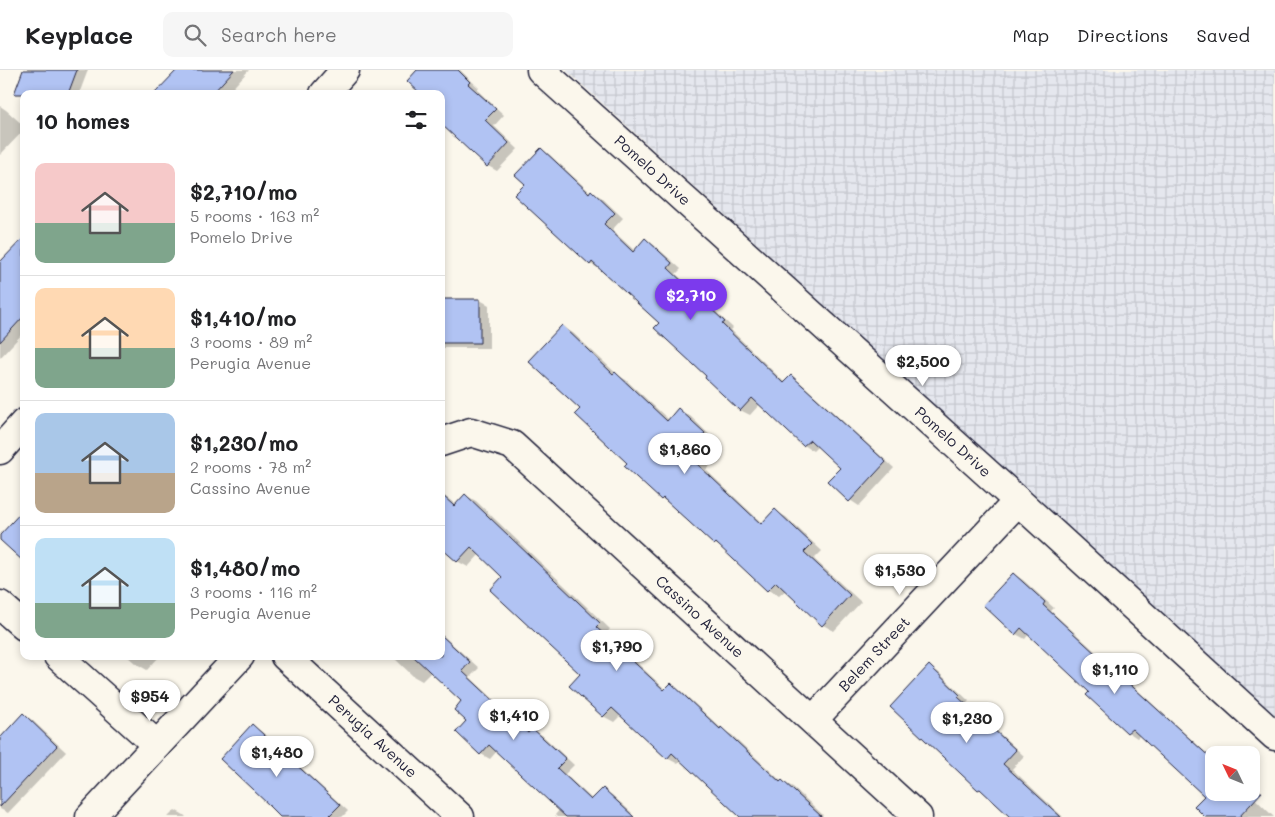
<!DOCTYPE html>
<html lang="en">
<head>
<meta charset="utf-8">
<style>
	body { margin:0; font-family:Mali,sans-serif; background:#f6f6f6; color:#202124; height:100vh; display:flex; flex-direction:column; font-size:19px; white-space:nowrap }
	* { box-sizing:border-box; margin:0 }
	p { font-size:16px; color:#757577 }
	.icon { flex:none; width:28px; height:28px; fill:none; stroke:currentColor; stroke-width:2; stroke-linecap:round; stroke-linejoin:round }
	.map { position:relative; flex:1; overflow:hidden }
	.drawer { position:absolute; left:20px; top:20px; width:425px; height:570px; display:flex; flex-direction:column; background:#fff; border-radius:10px; box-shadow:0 2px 8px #0003 }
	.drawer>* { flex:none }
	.needle { width:32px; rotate:313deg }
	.buttons { position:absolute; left:1205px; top:676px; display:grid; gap:10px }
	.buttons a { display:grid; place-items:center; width:55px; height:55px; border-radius:10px; background:#fff; box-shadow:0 2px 8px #0003; font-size:25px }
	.price { position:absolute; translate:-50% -42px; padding:0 11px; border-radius:18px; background:#fff; color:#222; font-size:16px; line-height:32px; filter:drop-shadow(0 1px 2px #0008) }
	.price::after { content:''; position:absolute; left:50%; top:30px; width:15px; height:11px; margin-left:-8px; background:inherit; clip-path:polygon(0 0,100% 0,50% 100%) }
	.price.current { background:#7c3aed; color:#fff }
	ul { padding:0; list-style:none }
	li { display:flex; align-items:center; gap:15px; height:125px; padding:0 15px }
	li+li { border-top:1px solid #e0e0e0 }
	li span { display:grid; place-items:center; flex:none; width:140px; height:100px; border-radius:10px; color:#555 }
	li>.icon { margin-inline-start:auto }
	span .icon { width:60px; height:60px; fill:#fffc; stroke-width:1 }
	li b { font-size:21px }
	h2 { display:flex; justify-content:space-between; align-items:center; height:60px; padding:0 15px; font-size:21px }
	header { display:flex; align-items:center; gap:30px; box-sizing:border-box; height:70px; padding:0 25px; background:#fff; border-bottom:1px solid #e0e0e0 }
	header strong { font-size:24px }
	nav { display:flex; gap:28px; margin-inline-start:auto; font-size:18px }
	.search { width:350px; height:45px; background:#f6f6f6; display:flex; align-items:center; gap:12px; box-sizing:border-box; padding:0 18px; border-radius:10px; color:#757577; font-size:19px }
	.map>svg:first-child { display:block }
</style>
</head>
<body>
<header>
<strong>Keyplace</strong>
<div class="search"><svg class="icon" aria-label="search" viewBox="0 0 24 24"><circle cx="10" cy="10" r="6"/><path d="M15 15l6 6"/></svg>Search here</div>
<nav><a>Map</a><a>Directions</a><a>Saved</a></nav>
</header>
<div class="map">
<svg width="1275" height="747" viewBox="0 0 1275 747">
	<defs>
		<pattern id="industrial-grid" width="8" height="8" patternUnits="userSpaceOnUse" patternTransform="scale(1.25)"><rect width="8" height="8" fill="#e5e7ee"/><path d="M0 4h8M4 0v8" fill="none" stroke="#c4c6cd"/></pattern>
	</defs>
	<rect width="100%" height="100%" fill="#fbf7ec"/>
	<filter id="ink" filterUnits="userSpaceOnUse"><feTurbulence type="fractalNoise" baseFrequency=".02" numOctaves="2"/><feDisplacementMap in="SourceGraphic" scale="10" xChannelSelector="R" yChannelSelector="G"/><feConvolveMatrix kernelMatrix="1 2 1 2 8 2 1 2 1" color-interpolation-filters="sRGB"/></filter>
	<g filter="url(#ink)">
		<path fill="url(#industrial-grid)" d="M566 0H1275V647L1209 586Z"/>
		<path fill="#0003" d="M24 0H88L79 24H32Z
			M179 0H249L227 24H156Z
			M419 0H460L479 18 477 20 504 45 494 56 518 79 497 101 488 96 441 24Z
			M0 36 6 40 24 56V60L0 85Z
			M541 79 550 85 591 123 601 127 623 148 612 160 635 181 645 170 654 175 681 199 676 204 733 258 731 260 785 313 791 307 800 312 894 398 859 436 850 430 842 398 818 376 813 381 804 375 760 334 750 345 740 340 708 306 660 253 600 198V199L590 194 527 114Z
			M24 169V262L0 288V194Z
			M441 230H480L489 235V278H443L441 277Z
			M562 257 573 263 619 306 626 310 669 350 679 340 690 346 715 370 704 382 714 391 706 400 763 454 775 441 786 447 822 481 814 489 861 532 834 561 823 555 786 520 779 526 768 520 727 481 715 474 674 436 662 429 626 396 629 393 582 339Z
			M441 424 450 430 456 435 465 425 476 431 610 559 606 564 666 620 671 615 681 621 723 660 732 665 782 712 793 717 823 745 821 747H747L681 690 678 694 667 688 621 645 614 652 603 646 582 604 504 507 480 484 468 497 457 491Z
			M1014 504 1023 510 1054 538 1051 541 1214 690V722H1248L1274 747H1207L1205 726 1140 665 1137 668 1128 662 1088 625 1091 622 1029 564 1025 569 1016 564Z
			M441 564 479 598 470 607 530 663 533 660 542 665 574 695 565 704 593 730 603 720 612 725 632 743 629 746 630 747H557L555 745 560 739 497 681 490 689 481 684 468 651 463 631 431 602 422 611 413 606 392 586H441Z
			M127 586H160L147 600 135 593Z
			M929 597 938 602 969 631 967 633 1024 686 1012 699 1063 747H1011L986 723 979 719Z
			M23 645 32 650 66 682 8 743 0 739V670Z
			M252 656 261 661 348 741 342 747H283Z
			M175 740 184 745 186 747H168Z"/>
		<path fill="#b1c3f3" stroke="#22223b" d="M23 0H77L68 24H14Z
			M177 0H234L212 24H154Z
			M417 0H458L470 12 468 14 496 39 485 50 509 73 487 97 441 54V24H421L407 11Z
			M541 78 589 123 591 120 615 143 604 154 633 182 645 168 672 193 668 198 725 252 722 254 783 313 791 305 886 392 849 432 827 411 840 398 810 370 803 376 752 328 740 341 705 308 706 306 654 258 659 253 592 192 590 195 514 125 525 114 515 105Z
			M24 167V246L0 272V192Z
			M441 229H480V273H441Z
			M562 255 613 304 615 302 667 351 678 338 705 363 694 375 704 384 696 393 761 454 775 439 812 474 804 482 850 525 822 556 776 512 767 521 716 473 714 475 663 428 661 430 624 396 627 393 575 344 580 339 528 291Z
			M441 424 454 436 465 424 600 553 596 557 664 620 671 613 720 659 721 657 780 712 782 710 822 747H740L672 683 667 689 612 638 603 647 569 616 580 604 490 520 502 507 471 477 457 492 441 478Z
			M24 439V492L0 470V465Z
			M1013 503 1045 532 1043 535 1111 598H1112L1214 691V722H1262L1239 747H1205L1194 736 1204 726 1132 659 1127 663 1086 625 1089 622 1021 558 1015 565 983 535Z
			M441 565 470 592 462 601 528 663 532 658 566 689 557 698 591 730 603 718 634 747H566L489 675 480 685 456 662 466 651 454 640 461 631 413 586H441Z
			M929 595 960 625 958 627 1016 680 1003 694 1061 747H1010L980 719 978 720 890 637Z
			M23 643 57 676 0 737V668Z
			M252 654 340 735 328 747H280L269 736V735L220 689Z"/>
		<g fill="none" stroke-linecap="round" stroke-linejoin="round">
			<g stroke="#22223b" stroke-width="31">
				<g id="minor">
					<path id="s1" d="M541 0 1018 431 1275 666"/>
					<path d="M324 24 345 0"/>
					<path id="s2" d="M441 372 471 362 512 375 918 747"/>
					<path d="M0 380 24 353"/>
					<path d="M0 535 24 556"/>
					<path d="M58 586 157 675"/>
					<path id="s3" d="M285 586 460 747"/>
					<path id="s4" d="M813 650 1018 431"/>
					<path d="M90 747 240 586"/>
				</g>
			</g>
			<use href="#minor" stroke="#fbf7ec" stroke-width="28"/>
		</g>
	</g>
	<g text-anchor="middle" stroke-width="5" stroke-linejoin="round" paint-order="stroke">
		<g font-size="15" fill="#22223b" stroke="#fbf7ec">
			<text dy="5" stroke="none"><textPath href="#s1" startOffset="150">Pomelo Drive</textPath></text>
			<text dy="5" stroke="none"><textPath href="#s1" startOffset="555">Pomelo Drive</textPath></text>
			<text dy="5" stroke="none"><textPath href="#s2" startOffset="329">Cassino Avenue</textPath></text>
			<text dy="5" stroke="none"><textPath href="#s4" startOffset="90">Belem Street</textPath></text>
			<text dy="5" stroke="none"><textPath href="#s3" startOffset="119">Perugia Avenue</textPath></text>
		</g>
	</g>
</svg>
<div class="buttons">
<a><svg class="needle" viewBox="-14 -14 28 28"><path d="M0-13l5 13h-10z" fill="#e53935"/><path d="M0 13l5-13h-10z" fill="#757577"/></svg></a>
</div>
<b class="price current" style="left:691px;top:251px">$2,710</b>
<b class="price" style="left:923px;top:317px">$2,500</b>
<b class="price" style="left:685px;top:405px">$1,860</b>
<b class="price" style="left:900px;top:526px">$1,530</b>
<b class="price" style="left:617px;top:602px">$1,790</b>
<b class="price" style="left:1115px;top:625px">$1,110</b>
<b class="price" style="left:150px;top:652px">$954</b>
<b class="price" style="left:514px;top:671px">$1,410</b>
<b class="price" style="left:967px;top:674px">$1,230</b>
<b class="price" style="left:277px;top:708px">$1,480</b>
<section class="drawer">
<h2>10 homes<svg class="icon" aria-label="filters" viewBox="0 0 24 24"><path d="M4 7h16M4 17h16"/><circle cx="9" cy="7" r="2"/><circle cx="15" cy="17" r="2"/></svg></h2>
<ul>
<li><span style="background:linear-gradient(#f6c9c9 60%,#7fa58c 0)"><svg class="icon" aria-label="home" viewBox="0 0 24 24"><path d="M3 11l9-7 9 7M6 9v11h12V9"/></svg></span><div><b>$2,710/mo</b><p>5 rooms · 163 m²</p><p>Pomelo Drive</p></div></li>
<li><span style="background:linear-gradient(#ffd9b3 60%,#7fa58c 0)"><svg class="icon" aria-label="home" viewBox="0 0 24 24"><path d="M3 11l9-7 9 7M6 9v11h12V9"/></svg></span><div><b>$1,410/mo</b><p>3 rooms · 89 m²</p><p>Perugia Avenue</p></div></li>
<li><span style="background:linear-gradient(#a9c7e8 60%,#b9a48a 0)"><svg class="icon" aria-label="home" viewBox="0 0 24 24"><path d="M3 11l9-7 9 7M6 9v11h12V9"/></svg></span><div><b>$1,230/mo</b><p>2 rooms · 78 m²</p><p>Cassino Avenue</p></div></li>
<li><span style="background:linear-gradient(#bfe0f5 65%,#7fa58c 0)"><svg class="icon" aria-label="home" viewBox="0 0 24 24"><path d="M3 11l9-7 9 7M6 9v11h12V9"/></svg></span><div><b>$1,480/mo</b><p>3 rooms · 116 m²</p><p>Perugia Avenue</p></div></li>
</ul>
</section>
</div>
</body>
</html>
